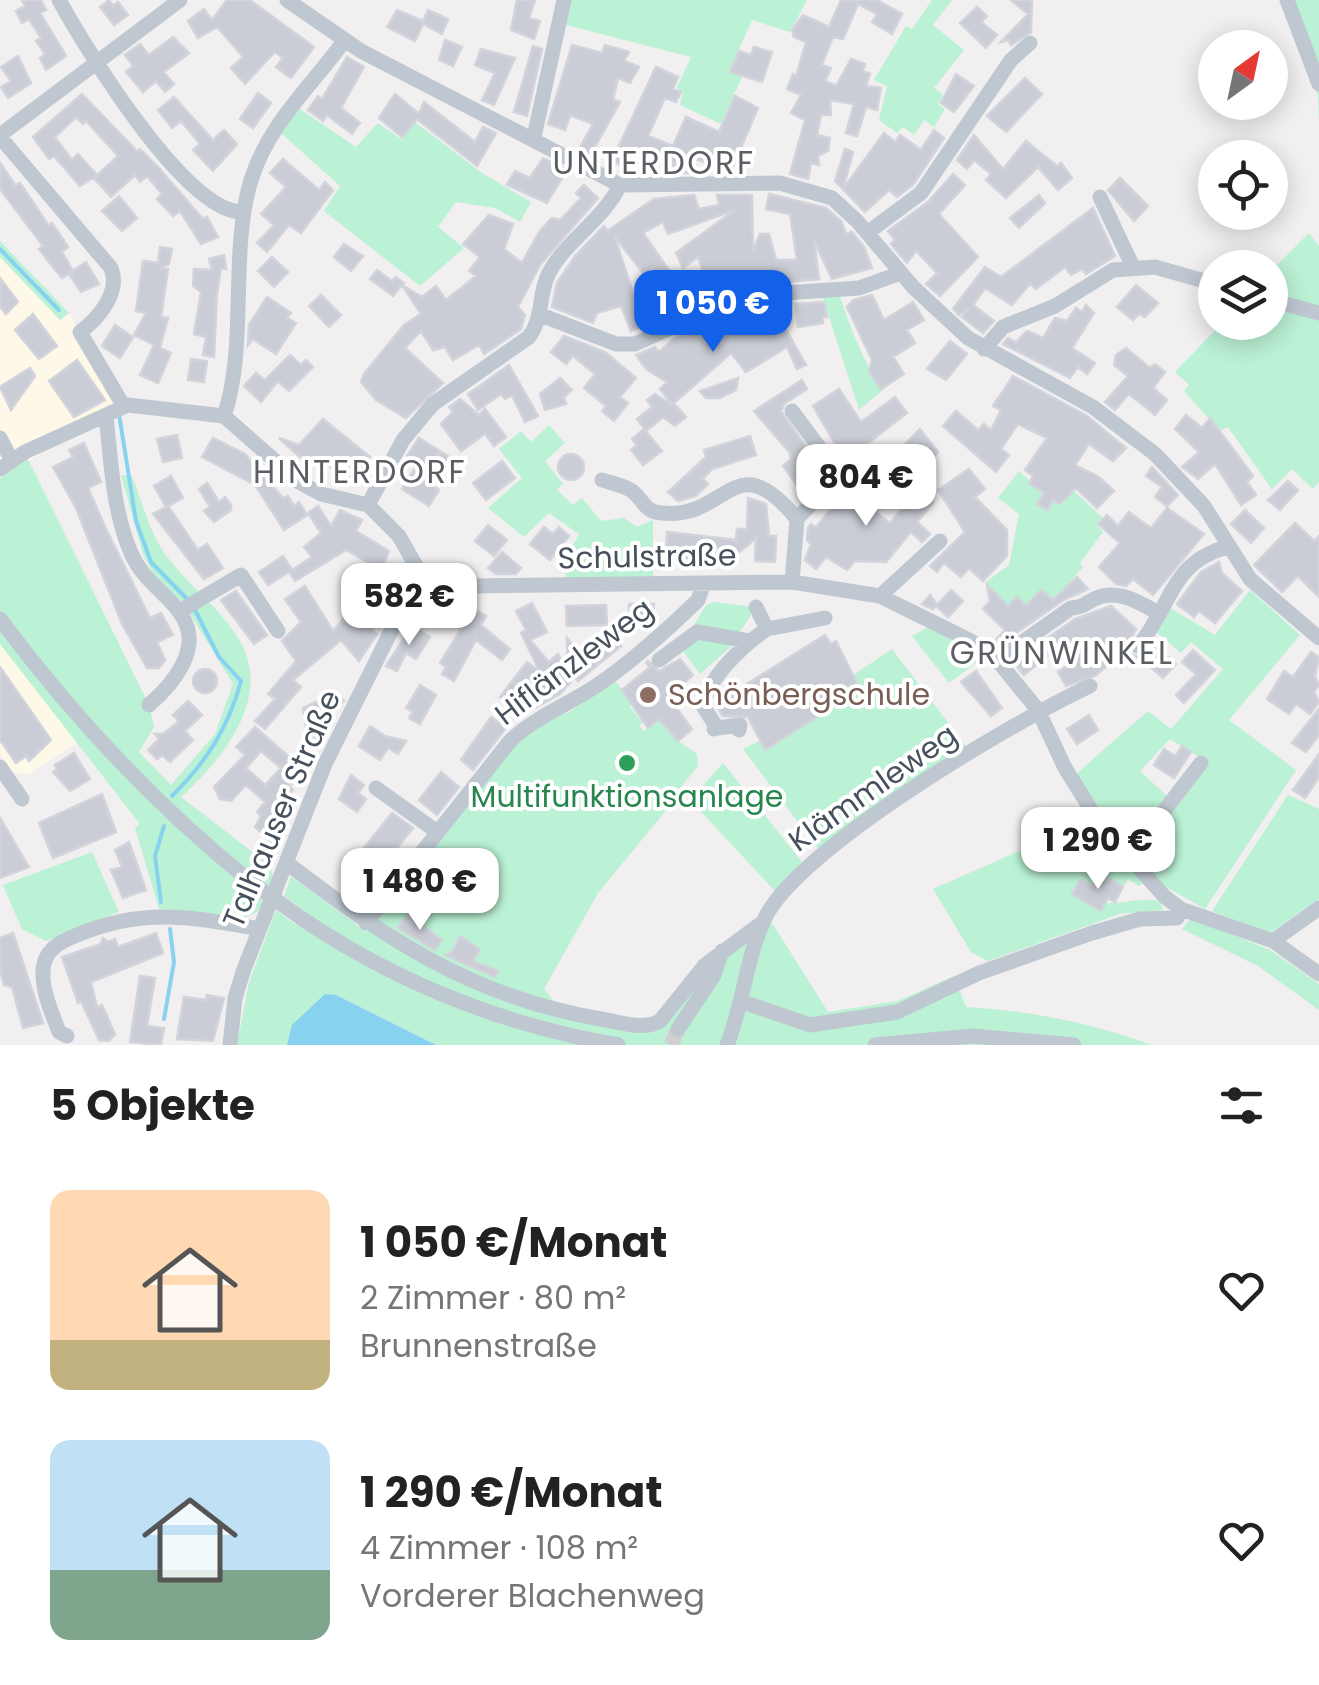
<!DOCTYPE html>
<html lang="de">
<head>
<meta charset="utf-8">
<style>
	body { margin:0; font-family:Poppins,sans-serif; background:#f6f6f6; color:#222; height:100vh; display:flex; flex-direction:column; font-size:38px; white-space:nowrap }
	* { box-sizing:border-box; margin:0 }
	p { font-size:32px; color:#767676 }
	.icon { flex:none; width:55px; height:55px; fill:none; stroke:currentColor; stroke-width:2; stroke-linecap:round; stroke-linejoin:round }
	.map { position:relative; height:1045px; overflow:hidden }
	.sheet { display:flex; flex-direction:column; background:#fff; flex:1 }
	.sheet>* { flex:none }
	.needle { width:65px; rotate:33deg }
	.tools { position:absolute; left:1198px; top:30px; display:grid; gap:20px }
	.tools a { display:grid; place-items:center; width:90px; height:90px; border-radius:50%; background:#fff; box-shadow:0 5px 25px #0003; font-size:50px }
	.price { position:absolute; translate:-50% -85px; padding:0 22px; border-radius:20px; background:#fff; color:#222; font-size:32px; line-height:65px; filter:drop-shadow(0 2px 5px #0008) }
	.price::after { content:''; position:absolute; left:50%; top:60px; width:30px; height:22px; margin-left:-15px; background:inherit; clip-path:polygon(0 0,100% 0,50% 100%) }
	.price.current { background:#1261e8; color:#fff }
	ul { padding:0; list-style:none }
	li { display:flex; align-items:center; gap:30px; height:250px; padding:0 50px }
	li span { display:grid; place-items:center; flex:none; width:280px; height:200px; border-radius:20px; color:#555 }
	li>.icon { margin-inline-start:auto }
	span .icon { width:120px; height:120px; fill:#fffc; stroke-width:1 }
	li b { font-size:42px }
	h2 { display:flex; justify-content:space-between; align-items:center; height:120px; padding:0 50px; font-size:42px }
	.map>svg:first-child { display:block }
</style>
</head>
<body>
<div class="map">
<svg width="1319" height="1045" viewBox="0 0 1319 1045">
	<rect width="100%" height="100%" fill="#f1efef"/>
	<path fill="#fdf8e8" d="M0 257 60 320 69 313 123 405 0 478Z
		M0 644 79 741 28 775 11 771 0 753Z"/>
	<path fill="#bbf1d4" d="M569 0H807L790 32 752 20 729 72 742 77 721 124 680 105 683 92 677 88 691 57 562 24Z
		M932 0H952L933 25 964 50 934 88 943 95 938 104 945 109 934 127 924 120 914 135 903 127 897 133 879 120 887 86 874 80 906 26 912 29Z
		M1283 0H1319V124L1318 95Z
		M297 107 356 147 378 123 401 139 415 122 482 173 531 202 520 222 495 208 456 202 438 227 464 248 420 286 324 211 340 186 280 132Z
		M1309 233 1319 246V482L1313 489 1292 469 1272 489 1228 427 1220 431 1184 391 1189 385 1175 372 1222 323 1270 322V272Z
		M0 241 69 313 60 320 0 257Z
		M839 292C844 312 870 381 885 388L859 410 823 298Z
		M549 425 565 443 545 461 563 484 557 490 573 505 582 498 601 521 624 518 637 527 653 520V584L566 586 565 560 579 534 549 513 524 537 488 508 522 478 499 449 521 431 531 442Z
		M28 459 149 705 154 727 139 752 171 785 215 734 233 684 186 607 153 573 143 554 121 475 132 476C141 498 148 527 161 548 183 582 221 607 241 643 272 700 221 761 181 797L268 864 273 874 270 886 255 876 246 888 265 902 256 913 243 918 159 909 135 828 140 824 0 644V478Z
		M1019 471 1043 494 1037 503 1047 510 1053 501 1061 505 1074 491 1104 519 1097 526 1103 532 1080 563 1083 567 1053 601 1041 591 1027 605 1017 597 1008 606 986 582 1009 565 1019 514 998 498Z
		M1250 590 1300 635 1229 720 1296 770 1205 909 1161 884 1135 856 1207 762 1170 739 1140 771 1169 798 1126 846 1076 774 1148 711 1171 729 1223 669 1191 642 1181 653 1153 629 1170 608 1215 635Z
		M714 602 756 607 738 635 693 627 706 605Z
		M928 627 985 656 949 683 912 636Z
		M702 635 736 642 700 674 680 647Z
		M892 649 968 749 819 850 743 749 759 741 765 749 860 690 852 676Z
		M613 679 634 703 630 707 643 723 639 726 644 731 659 719 678 741 697 754 698 766 680 788 682 791 598 893 544 989 557 1005 651 1022 704 958 761 915 774 926 828 1012 898 1001 954 976 966 1007C1032 1011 1091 1023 1152 1045H237L249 982 276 910 296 925 306 912 284 896 291 876 366 932 525 731 571 711Z
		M723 763 802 862 775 891 690 800Z
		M1288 795 1319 809V899L1270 933 1212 911Z
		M1098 828 1144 882 1139 886 1128 879 1115 902 1108 898 1106 903C1125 904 1141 897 1160 901L1163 910 1120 914 988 961 971 952 933 889 1069 829Z
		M92 852 119 912 46 941 22 929 3 885Z
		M1191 918 1270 950 1319 984V1010L1258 966 1182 929Z"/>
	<path fill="#87d3ef" d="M325 994 336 995 436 1045H287L292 1025Z"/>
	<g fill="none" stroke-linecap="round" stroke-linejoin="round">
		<path stroke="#87d3ef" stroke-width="4" d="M0 249 59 310
			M119 414 136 521 151 562 188 600
			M172 796C206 762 228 729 241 681L219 657 194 608
			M161 902 155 856 164 826
			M164 1019 174 962 170 929"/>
	</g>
	<path fill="#cacdd5" stroke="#d3d4db" stroke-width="2.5" fill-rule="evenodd" d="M22 0H41L46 10 40 13 66 56 46 70 40 58 45 54 36 41 41 38 29 19 22 23 16 11 25 6Z
		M109 0 113 6 118 2 128 15 114 25 100 7Z
		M227 0H250L314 47 291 78 276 67 283 58 275 52 245 84 231 68 243 57 217 27 198 38 188 21 204 9 212 20Z
		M517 0H535L529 18 540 21 534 39 511 30Z
		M841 0H877L902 14 892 34 872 22 877 14 858 4 843 39 833 37 822 65 831 68 825 81 836 86 851 59 865 64 863 71 870 74 866 86 881 88 877 110 866 107 857 136 846 133 854 104 830 100 831 115H821L817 135 830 138 828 151 818 156 819 165 811 163 808 179 790 174 805 120 791 113 801 95 787 89 793 74 796 76 806 42 794 37 792 30 803 15 829 27Z
		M1011 0H1032L1031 32 1011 45 1009 40 1001 42 1028 14Z
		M977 7 987 16 981 22 997 35 986 48 960 23Z
		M397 10 423 21 428 10 448 19 442 34 423 24 415 41 387 27Z
		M173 37 189 53 164 72 174 84 165 92 156 81 143 92 126 72 133 66 125 55 140 44 149 55Z
		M445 40 462 47 453 66 439 60Z
		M572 45 602 53 605 45 629 52 624 61 639 67 630 83 618 78 613 100 620 102 595 147 601 150 596 160 578 151 593 124 570 115 565 130 548 124Z
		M533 46 542 49 527 116 514 112Z
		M754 47 772 52 762 82 730 72 739 51 751 55Z
		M481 49 515 58 494 105 482 100 495 73 475 65Z
		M18 56 31 83 8 98 1 87 11 81 1 67Z
		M347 57 364 67 341 108 360 123 352 134 327 115 323 121 308 110 318 96 322 99Z
		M656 67 678 77 673 89 681 92 676 102 665 98 648 136 673 146 686 117 719 132 735 96 758 108 731 171 689 157 690 173H674L673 162 640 148 630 169 612 161Z
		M956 74 974 86 954 112 941 103Z
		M1025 78 1042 94 1006 132 987 116Z
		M258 93 271 103 253 128 240 119Z
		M82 94 137 151 140 149 158 167 203 219 207 217 218 237 201 244 180 211 173 216 157 199 162 194 147 176 140 182 135 175 111 197 94 178 118 156 86 121 83 124 76 117 55 137 72 160 78 154 97 175 80 186 54 156 49 159 33 137Z
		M395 94 419 114 424 102 475 142 483 127 496 133 477 166 417 119 402 137 379 118Z
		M174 97 213 140 224 130 237 144 213 171 193 150 200 144 181 121 172 128 158 110Z
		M934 130 944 138 913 185 897 197 889 190 865 212 835 181 845 149 853 152 843 189 884 133 895 142 900 135 921 150Z
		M974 135 1003 169 1026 141 1057 166 1061 163 1072 178 1058 190 1038 167 1006 198 986 180 991 174 974 160 967 169 957 160Z
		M543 158 567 170 547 203 507 185 515 171 530 178Z
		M283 159 319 190 325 182 333 190 301 233 289 225 267 252 257 243 274 225 261 214 286 187 270 173Z
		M0 163 15 185 20 183 49 226 52 223 68 247 62 252 73 271 86 262 99 284 81 292 69 274 73 271 62 278 48 261 39 249 43 246 0 189Z
		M953 174 965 185 939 214 978 257 940 296 926 284 937 273 916 251 907 263 891 244 895 240 888 231 928 202Z
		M1120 178 1148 206 1134 221 1108 190Z
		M584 185 598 198 540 265 518 307 525 315 521 329 484 354 479 345 453 360 445 347 433 350 421 331 405 348 443 383 406 418 376 400 361 382 364 374 404 325 421 314 402 285 422 297 436 286 446 300 476 276 469 271 480 257 463 244 489 215 513 224 504 249 522 263 539 232 552 218 560 220 581 198 576 193Z
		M769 194 826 208 841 221 846 234 852 232 864 247 872 268 832 279 814 241 819 279 774 283V275L728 276 732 288 710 292 698 257 683 268 676 253 735 210 668 234 663 222 643 233 673 276 663 282 653 268 644 274 615 237 637 306 654 298 659 320 631 331 621 306 597 313 593 323 552 307 557 283 575 256 604 226 607 231 654 199 694 195 699 209 719 205 717 195H752L753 251 760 234H769L776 260H797L790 214 766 209Z
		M1039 195 1045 203 1019 228 1010 218Z
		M119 196 137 218 122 231 102 211Z
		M1093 208 1115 256 1086 274 1082 269 1071 275 1065 267 1036 289 1030 284 1012 305 985 288 973 305 994 321 983 333 962 317 969 308 959 315 953 309 985 267 1001 277Z
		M344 244 363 256 351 271 334 257Z
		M160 247 172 249 169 264 159 269H168L161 317 168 318 160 348 171 353 158 383 140 375 154 345 134 335 146 313 136 311 143 261 158 263Z
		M224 255 226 269 221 268 217 293 214 357 203 355 206 337 194 334 201 292 193 286 194 269 212 270 209 259Z
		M272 257 288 272 274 287 258 271Z
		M377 270 392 281 396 277 404 283 393 296 370 279Z
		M0 278 18 302 6 314 0 307Z
		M1136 285 1158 303 1145 317 1139 314 1133 320 1117 307Z
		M321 295 341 315 329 327 309 306Z
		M872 295 884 320 913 302 924 320 907 330 915 343 893 357 904 374 881 389 869 371 872 360 847 307 853 300Z
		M267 297 291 313 287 318 296 323 276 354 253 339 248 345 249 325Z
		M824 302 827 317H822L823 323 798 327 795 304Z
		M772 305 806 365 797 369 787 347 746 372 731 353 674 403 686 417 675 426 663 417 646 431 637 419 652 407 647 400 655 394 672 405 660 389 667 382 646 369 636 355 655 347 659 352 673 339 744 307Z
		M1086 305 1094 313 1072 348 1095 363 1087 374 1078 367 1070 378 1003 344 1008 338 1016 342 1027 331 1043 338 1055 318 1067 321 1076 308 1082 312Z
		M33 314 57 346 39 359 15 330Z
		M115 325 133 337 120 358 102 346Z
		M564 336 605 352 636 378 620 397 628 403 614 421 602 411 606 406 584 388 595 374 573 356 566 364 551 352Z
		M950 341 967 354 946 380 927 369Z
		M1126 348 1150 368 1155 364 1165 372 1153 388 1167 400 1155 415 1129 394 1115 410 1105 402 1128 376 1114 365 1116 355Z
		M290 355 301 365 306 360 313 367 289 391 278 381 261 402 244 386 256 373 265 380Z
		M191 359 207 361 204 382 188 380Z
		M77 360 105 400 74 417 49 381Z
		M509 365 538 416 525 422 512 395 505 399 501 394 478 410 468 394Z
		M30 368 35 376 11 410 0 387Z
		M1013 376 1087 416 1126 448 1113 461 1089 444 1075 465 1099 477 1114 491 1097 508 1076 488 1060 504 1053 500 1047 510 1037 504 1044 493 1029 483 1033 476 1025 470 1047 438 1018 424 1001 449 1009 455 996 472 943 426 956 411 978 430 984 424 991 430 1001 410 993 406Z
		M560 378 572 390 564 397 566 404 545 410 540 394Z
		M738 378 736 390 720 398H706L700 391Z
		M802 380 807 389 785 403 781 411 824 473 804 495 783 466 791 459 790 453 754 411Z
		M839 389 861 422 895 397 907 413 845 461 813 406Z
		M460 399 479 415 485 409 506 437 494 446 485 434 461 451 441 424 453 412 449 407Z
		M1186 415 1202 428 1210 418 1253 476 1247 482 1256 495 1241 505 1215 464 1198 479 1182 467 1199 452 1175 429Z
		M323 419 370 457 349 482 327 464 321 469 307 457 302 459 279 438 299 445Z
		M644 429 662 451 643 465 631 450 637 445 632 439Z
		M920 429 938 452 931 460 935 465 924 474 903 446Z
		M177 435 182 458 163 462 157 439Z
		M750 436 756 455 712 469 703 479 708 484 696 496 678 501 668 492 706 457 704 450Z
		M213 438 245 454 283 498 288 496 294 506 299 502 307 515 284 530 255 485 202 457Z
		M419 438 459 463 464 473 453 479 438 454 422 479 439 490 429 506 402 489 417 465 407 456Z
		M84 443 101 482 88 488 106 529 150 618 161 613 173 635 157 642 165 660 159 668H147L122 624 76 508 53 467 73 457 69 450Z
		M558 467a13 13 0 1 1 26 0a13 13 0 1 1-26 0Z
		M502 461 515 478 486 500 473 483Z
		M1152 467 1178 495 1167 506 1155 497 1162 487 1146 476Z
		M969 469 985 489 975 497 1007 530V556L983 581 969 568 961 577 944 563 937 572 930 566 965 532 938 490Z
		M171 476 183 498 166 507 154 486Z
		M903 477 933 503 917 522 930 534 922 542 911 532 886 562 855 561 847 570 826 557 816 569 805 560 811 544 807 540 808 528 811 524 816 527 847 490 890 523 906 504 891 492Z
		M1288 481 1298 490 1280 510 1268 500Z
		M207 483 219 502 225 497 231 505V510L214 522 204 511 210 507 199 489Z
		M748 498 766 504 769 536H776L775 562 755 561 756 538 730 560 666 557 667 532 736 540 737 529H747Z
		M168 506 198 550 207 544 223 568 204 579 153 514Z
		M318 506 331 526 340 510 362 520 356 531 389 551 384 564 378 568 346 550 295 581 289 572 268 585 259 572 283 556 292 570 312 557 304 547 321 533 308 513Z
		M1167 508 1204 534 1153 595 1133 579 1126 586 1116 584 1099 567 1120 543 1098 524 1107 515 1118 526 1129 512 1151 528Z
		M1245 510 1264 528 1251 543 1231 524Z
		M1295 523 1314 541 1319 536V597L1298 576 1282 592 1254 565Z
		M488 525 507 540 494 556 475 541Z
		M544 527 553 534 559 527 569 536 550 560 530 544Z
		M502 552 521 568 516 574H496L488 568Z
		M1219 562 1222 573 1242 591 1215 623 1199 611 1194 617 1177 604 1201 572Z
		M381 576 384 578 373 601 389 611 372 630 377 634 359 661 341 640 293 680 301 687 265 729 255 721 275 699 268 694 296 661 282 641 301 622 285 599 305 586 333 631Z
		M1077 577 1088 589 1065 599 997 646 993 643 1005 630 983 609 990 601 987 585 1008 606 1017 597 1026 606 1041 590 1053 600Z
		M951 590 963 601 948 617 936 606 933 609 922 604 930 595 937 605Z
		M236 591 267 635 254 644 221 600Z
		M446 592 486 616 481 625 510 649 502 660 476 640 454 681 442 674 446 667 440 663 461 629 434 618Z
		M532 603 547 632 530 640 549 662 558 654 568 675 567 638 583 658 614 639 621 646 578 681 575 677 560 694 525 713 500 697 527 662 540 672 521 633 526 630 516 611Z
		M629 604H654L653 623 629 626Z
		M606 605 607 625 567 626 566 606Z
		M1111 606 1136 629 1127 646 1130 654 1139 657 1134 662 1123 653 1095 676 1066 686 1058 672 1073 662 1061 645 1024 675 1013 662 1075 619Z
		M412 626 430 637 416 659 406 653 397 671 386 666Z
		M825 635 831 644 836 641 860 689 765 750 748 717 723 716 715 704Z
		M1154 644 1176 664 1163 678 1139 657Z
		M1193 650 1215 670 1184 703 1176 695 1196 674 1182 662Z
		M1311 652 1319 657 1315 676 1319 685 1314 692 1319 702 1310 714 1296 704 1289 714 1267 699 1284 671 1293 677Z
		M680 659 693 675 668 697 692 729 678 741 659 719 648 728 622 690 650 667 646 663 648 661 659 671Z
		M0 667 51 740 29 761 26 756 16 763 0 740Z
		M193 681a12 12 0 1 1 24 0a12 12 0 1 1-24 0Z
		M976 671 1002 708 991 716 961 682Z
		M420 685 436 695 420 724 409 718 413 712 406 708Z
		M336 693 344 701 326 718 319 739 307 734 303 708Z
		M188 701 202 715 185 731 193 740 170 762 162 755 157 759 148 750 159 739 155 734H163L179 721 173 715Z
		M1319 709V735L1306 752 1292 743Z
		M1089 715 1098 730 1077 744 1067 729Z
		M491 717 506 728 473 770 461 760Z
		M370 726 385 736 406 741 398 754 388 748 380 760 359 746Z
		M255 727 306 772 303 780 288 785 293 790 282 801 292 810 280 827 284 831 273 843 255 827 261 816 257 812 265 802 246 785 231 801 220 799 214 787 245 755 236 747ZM261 751 281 768 265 785 246 768Z
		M1182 746 1191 752 1174 778 1154 765 1164 749 1175 756Z
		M74 753 90 779 70 791 53 772 57 770 55 765Z
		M1319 754V777L1305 798 1293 790Z
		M441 772 459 787 437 815 419 800Z
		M351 775 364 785 358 793 366 799 357 812 339 799Z
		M102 794 116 832 53 858 39 823Z
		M392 813 413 828 385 863 364 848Z
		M0 818 29 867 0 878Z
		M129 842 146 890 123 898 111 870 122 867 115 850Z
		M1100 873 1123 887 1115 902 1108 898 1101 911 1072 894 1080 880 1092 886Z
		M408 915 442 940 435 950 398 928Z
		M13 933 43 1023 23 1028 12 987 4 985 0 970V938Z
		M156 933 163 953 91 982 97 1007 102 1005 115 1034 109 1041 99 1040 81 1001 78 1003 62 957 101 944 103 938 108 942 115 939 118 947Z
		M460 936 480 950 473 961 498 971 495 977 445 955 452 952Z
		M140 976 155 978 147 1026 164 1028 161 1045 130 1042Z
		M207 995 224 998 213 1041 177 1039 184 997 206 1000Z"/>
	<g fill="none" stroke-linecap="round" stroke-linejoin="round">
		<path stroke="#cfcfd2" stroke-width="15" stroke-dasharray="15 8" stroke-linecap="butt" d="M671 1045 678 1029"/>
		<path stroke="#bfc8d1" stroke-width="15" d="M59 0C85 47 187 216 244 212
			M287 0 361 51 620 185 780 183 832 198 857 221 914 288 968 338 1093 407 1155 454 1204 506 1250 579 1319 638
			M1287 0 1319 84
			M0 135 180 0
			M0 137 111 268C121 292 98 319 80 332L123 405
			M534 137 564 0
			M1100 197 1133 267
			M867 233 921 193 1011 60 1030 43
			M1270 300 1319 313
			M541 315 616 344H635L741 296 859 288 901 273
			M984 349 1003 327 1055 306 1113 270 1155 267 1215 284
			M792 411 839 474 797 519 792 582
			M106 416C111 462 113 511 131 553 144 582 164 590 180 613 205 647 173 684 149 705
			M224 416C248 346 229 253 251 180 269 123 310 88 344 41
			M0 438 12 461
			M0 469 25 452 128 405 224 416 299 482 321 494 368 505
			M602 480C611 483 624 485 632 491 644 500 644 512 662 513 729 520 733 442 797 519
			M368 505 403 440 433 404 529 337C544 317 538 292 550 271 569 238 603 220 620 185
			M368 505 399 536 420 573
			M420 573 465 586 792 582 880 596 971 641 997 660 1038 710 1065 768 1102 827 1165 897 1181 909 1273 941 1319 974
			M880 596 940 541
			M180 611 241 575 278 631
			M0 619C74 718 155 805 251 882
			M767 629 825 618
			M1138 646C1172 607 1169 563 1227 547
			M659 660 697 632 749 641
			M997 660 1071 608C1083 607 1085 604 1094 599 1117 588 1139 602 1158 613
			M717 728 740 725 739 730
			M714 729 717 728 703 706C708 678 743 645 767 629L756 607
			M0 767 22 799
			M376 788 436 831
			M1129 856 1201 763
			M287 863C388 940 472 997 601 1019 620 1022 643 1031 660 1021L705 965 763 922
			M301 918C397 983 503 1025 618 1045
			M366 923 510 741C534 718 567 705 596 686 632 662 667 630 698 600L704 583
			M1273 941 1319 908
			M743 1002 810 1025 897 1012 979 973 1092 933 1140 919 1177 918 1181 909
			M678 1029 714 975 722 951
			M67 1036 59 1032C52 1013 42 991 43 972 43 951 59 942 77 935 144 907 191 917 260 929
			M230 1045 235 998 244 969 325 764 420 573
			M727 1045C743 1005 746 959 764 920 796 849 1015 721 1090 686
			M875 1045 973 1036 1074 1045"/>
		<path stroke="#bfc8d1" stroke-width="15" d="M251 882 301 918"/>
	</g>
	<circle fill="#8d6e63" stroke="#fff" stroke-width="4" cx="648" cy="695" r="10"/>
	<circle fill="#2e9e5b" stroke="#fff" stroke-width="4" cx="627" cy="763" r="10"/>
	<g text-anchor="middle" stroke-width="8" stroke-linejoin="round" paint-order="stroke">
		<g font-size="30" fill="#46515d" stroke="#fff">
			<text transform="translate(647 557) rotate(-1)" y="10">Schulstraße</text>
			<text transform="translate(574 662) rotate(-37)" y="10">Hiflänzleweg</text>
			<text transform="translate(873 788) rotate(-35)" y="10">Klämmleweg</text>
			<text transform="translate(282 809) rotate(-67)" y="10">Talhauser Straße</text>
		</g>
		<g font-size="30" fill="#785e54" stroke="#fff" text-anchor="start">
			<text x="668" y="705">Schönbergschule</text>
		</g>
		<g font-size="30" fill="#27864d" stroke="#fff">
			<text x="627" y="807">Multifunktionsanlage</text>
		</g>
		<g font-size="32" letter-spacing="2.5" fill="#5b5f64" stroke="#fff">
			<text x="654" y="174">UNTERDORF</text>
			<text x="360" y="483">HINTERDORF</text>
			<text x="1062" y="664">GRÜNWINKEL</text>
		</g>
	</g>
</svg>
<div class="tools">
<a><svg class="needle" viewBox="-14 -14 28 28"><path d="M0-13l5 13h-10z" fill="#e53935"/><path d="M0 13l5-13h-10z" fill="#767676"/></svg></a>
<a><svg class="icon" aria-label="locate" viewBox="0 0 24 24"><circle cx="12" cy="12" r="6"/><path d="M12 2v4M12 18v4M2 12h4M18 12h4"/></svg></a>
<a><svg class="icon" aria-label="layers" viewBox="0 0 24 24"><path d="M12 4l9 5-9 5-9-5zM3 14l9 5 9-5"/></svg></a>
</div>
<b class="price current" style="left:713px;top:355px">1 050 €</b>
<b class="price" style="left:866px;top:529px">804 €</b>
<b class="price" style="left:409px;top:648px">582 €</b>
<b class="price" style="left:1098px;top:892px">1 290 €</b>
<b class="price" style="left:420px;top:933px">1 480 €</b>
</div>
<section class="sheet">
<h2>5 Objekte<svg class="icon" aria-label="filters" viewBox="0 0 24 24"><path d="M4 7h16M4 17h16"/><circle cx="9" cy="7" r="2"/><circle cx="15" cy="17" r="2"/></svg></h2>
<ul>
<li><span style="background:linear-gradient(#ffd9b3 75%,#c2b280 0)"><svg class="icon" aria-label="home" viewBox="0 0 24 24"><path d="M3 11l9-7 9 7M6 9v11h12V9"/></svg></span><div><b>1 050 €/Monat</b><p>2 Zimmer · 80 m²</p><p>Brunnenstraße</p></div><svg class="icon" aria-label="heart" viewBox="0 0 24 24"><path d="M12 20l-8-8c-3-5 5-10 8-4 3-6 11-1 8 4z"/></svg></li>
<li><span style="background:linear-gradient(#bfe0f5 65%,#7fa58c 0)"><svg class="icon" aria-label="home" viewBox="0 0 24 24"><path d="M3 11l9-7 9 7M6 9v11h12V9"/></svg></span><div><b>1 290 €/Monat</b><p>4 Zimmer · 108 m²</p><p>Vorderer Blachenweg</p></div><svg class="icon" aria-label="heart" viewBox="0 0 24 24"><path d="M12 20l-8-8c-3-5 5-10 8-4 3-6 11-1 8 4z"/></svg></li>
</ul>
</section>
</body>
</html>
